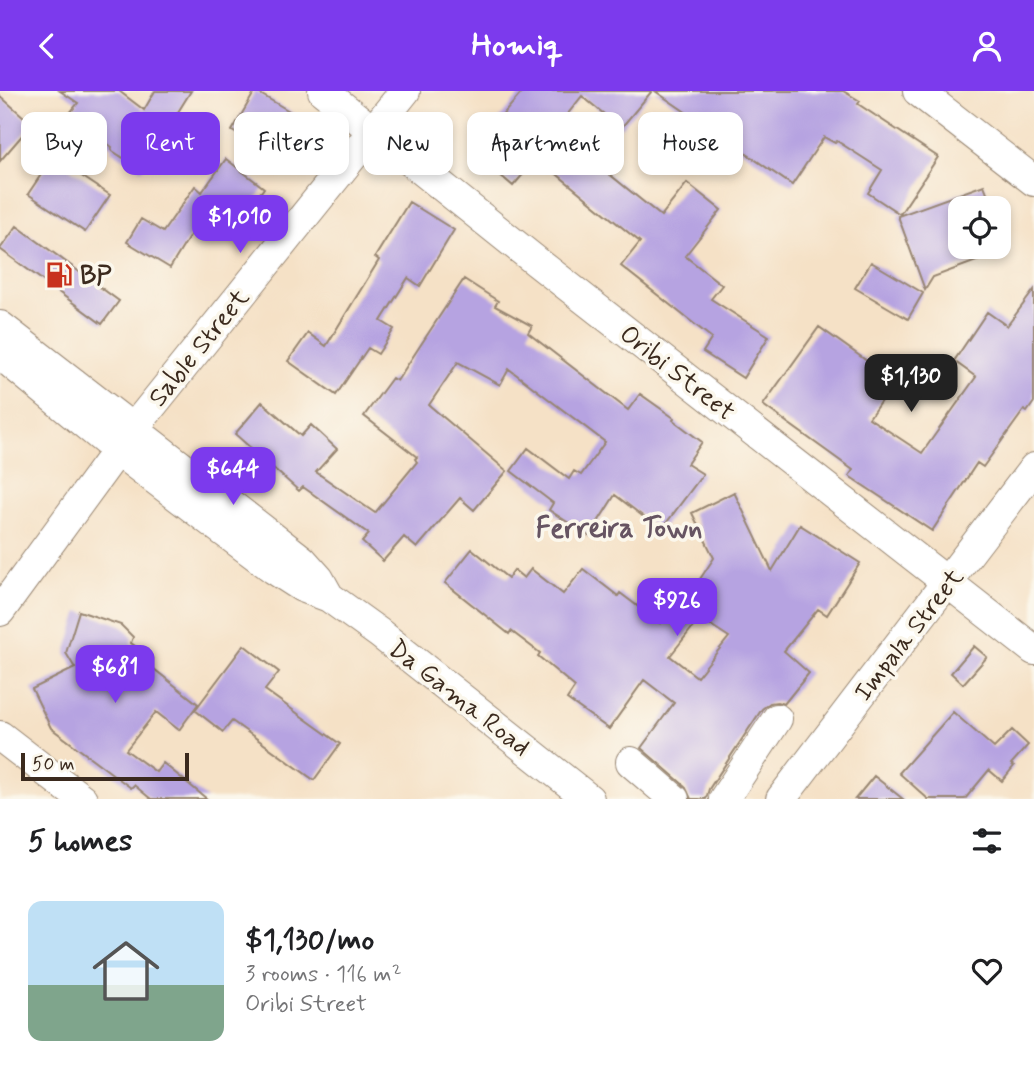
<!DOCTYPE html>
<html lang="en">
<head>
<meta charset="utf-8">
<style>
	body { margin:0; font-family:Mynerve,sans-serif; background:#f2f2f2; color:#202124; height:100vh; display:flex; flex-direction:column; font-size:26px; white-space:nowrap }
	* { box-sizing:border-box; margin:0 }
	p { font-size:23px; color:#757577 }
	.icon { flex:none; width:38px; height:38px; fill:none; stroke:currentColor; stroke-width:2; stroke-linecap:round; stroke-linejoin:round }
	.map { position:relative; height:708px; overflow:hidden }
	.panel { display:flex; flex-direction:column; background:#fff; flex:1 }
	.panel>* { flex:none }
	.hud { position:absolute; left:21px; top:21px; width:992px; height:63px; display:flex; gap:14px }
	.tools { position:absolute; left:948px; top:105px; display:grid; gap:14px }
	.tools a { display:grid; place-items:center; width:63px; height:63px; border-radius:14px; background:#fff; box-shadow:0 4px 10px #0003; font-size:35px }
	.scale { position:absolute; left:21px; bottom:18px; width:168px; box-sizing:border-box; padding-left:7px; border:4px solid #3b2a1e; border-top:0; font-size:19px; line-height:24px; white-space:nowrap; color:#3b2a1e; -webkit-text-stroke:5px #fbf7ec; paint-order:stroke }
	.price { position:absolute; translate:-50% -60px; padding:0 16px; border-radius:14px; background:#7c3aed; color:#fff; font-size:23px; line-height:46px; filter:drop-shadow(0 2px 4px #0008) }
	.price::after { content:''; position:absolute; left:50%; top:42px; width:21px; height:16px; margin-left:-10px; background:inherit; clip-path:polygon(0 0,100% 0,50% 100%) }
	.price.selected { background:#222; color:#fff }
	ul { padding:0; list-style:none }
	li { display:flex; align-items:center; gap:21px; height:175px; padding:0 28px }
	li+li { border-top:2px solid #e0e0e0 }
	li span { display:grid; place-items:center; flex:none; width:196px; height:140px; border-radius:14px; color:#555 }
	li>.icon { margin-inline-start:auto }
	span .icon { width:84px; height:84px; fill:#fffc; stroke-width:1 }
	li b { font-size:30px }
	h2 { display:flex; justify-content:space-between; align-items:center; height:84px; padding:0 28px; font-size:30px }
	.tag { padding:0 24px; border-radius:14px; background:#fff; box-shadow:0 4px 10px #0003; font-size:24px; line-height:63px }
	.tag.selected { background:#7c3aed; color:#fff }
	header { display:flex; justify-content:space-between; align-items:center; height:91px; padding:0 28px; background:#7c3aed; color:#fff; font-size:32px; font-weight:700 }
	.map>svg:first-child { display:block }
</style>
</head>
<body>
<header><svg class="icon" aria-label="back" viewBox="0 0 24 24"><path d="M15 5l-7 7 7 7"/></svg>Homiq<svg class="icon" aria-label="person" viewBox="0 0 24 24"><circle cx="12" cy="8" r="4"/><path d="M4 21q1-7 8-7t8 7"/></svg></header>
<div class="map">
<svg width="1034" height="708" viewBox="0 0 1034 708">
	<rect width="100%" height="100%" fill="#fbf7ec"/>
	<filter id="ink" filterUnits="userSpaceOnUse"><feTurbulence type="fractalNoise" baseFrequency=".0143" numOctaves="2"/><feDisplacementMap in="SourceGraphic" scale="14" xChannelSelector="R" yChannelSelector="G"/><feConvolveMatrix kernelMatrix="1 2 1 2 8 2 1 2 1" color-interpolation-filters="sRGB"/></filter>
	<filter id="wash" filterUnits="userSpaceOnUse"><feTurbulence type="fractalNoise" baseFrequency=".00686" numOctaves="4" result="noise"/><feDisplacementMap in="SourceGraphic" scale="28" xChannelSelector="R" yChannelSelector="G"/><feGaussianBlur stdDeviation="1.57" result="paint"/><feColorMatrix in="noise" values="0 0 0 0 0 0 0 0 0 0 0 0 0 0 0 0 0 1.4 0 .05"/><feComposite in="paint" operator="in"/></filter>
	<g filter="url(#wash)">
		<rect width="100%" height="100%" fill="#f5e1c6"/>
		<g id="blocks">
			<path fill="#b6a3e1" fill-rule="evenodd" d="M60 0H119L144 19 155 0H191L142 79 111 59 112 56 69 23 78 12Z
				M255 0 315 35 293 75 232 40Z
				M523 0H652L621 37 582 5 555 39 661 125 687 92 721 119 685 165 722 194 711 208 769 245 743 287 703 261 712 247 621 175 640 151 537 67 513 95 472 60Z
				M655 0H843L860 10 858 13 938 66 900 123 868 102 882 79 837 50 835 52 824 46 792 94Z
				M0 5 32 33 0 70Z
				M53 66 110 104 85 141 28 103Z
				M226 68 264 97 245 123 223 107 202 136 197 133 170 177 127 151 141 128 163 141 195 95 202 101Z
				M984 94 993 117H961V156H1008L1009 158 933 186 925 199 898 125Z
				M409 111 454 139 420 195 408 187 381 230 394 238 378 263 368 257 336 304 288 270 308 242 326 255 379 169 375 166Z
				M17 135 119 210 102 233 0 158Z
				M871 171 923 202 908 228 855 197Z
				M464 188 498 210 495 215 532 235 528 242 628 319 640 303 674 327 673 329 702 351 687 373 703 383 661 439 615 404 589 445 549 419 553 412 511 380 528 357 569 388 574 380 581 384 605 351 509 278 500 294 458 271 429 314 507 380 474 419 460 407 417 457 404 446 383 470 362 451 369 443 303 396 299 400 235 343 262 311 301 345 311 334 337 358 316 381 375 422 417 371 415 368 417 366 364 325 392 287 397 290Z
				M1034 199V311L1027 321 1024 319 983 376 977 372 932 440 849 385 853 379 763 314 819 236 895 290 869 327 922 362 976 286 954 270 987 221 1007 235Z
				M734 401 772 480 800 434 860 472 827 524 818 518 784 560 809 582 784 613 777 611 770 612 762 618 709 698 706 708H691L685 695 641 657 674 612 644 589 609 638 567 608 575 596 538 565 540 562 511 540 509 543 445 492 472 458 508 487 514 479 524 487 531 478 563 503 583 478 618 505 620 502 660 532 673 516 678 521 714 467 692 422ZM700 527 729 546 697 586 670 565Z
				M79 520 121 534 133 546 131 552 153 568 149 574 198 613 179 639 156 621 126 659 156 681 163 672 207 708H151L134 694 131 697 51 637 32 598 75 577 66 562Z
				M244 554 279 581 265 599 340 653 314 689 232 630 223 641 195 619Z
				M974 555 987 566 963 593 951 582Z
				M953 621 994 657 1012 639 1028 654 1011 673 1014 675 1002 690 989 679 965 708H928L899 682Z
				M874 685 903 708H855Z"/>
		</g>
	</g>
	<g filter="url(#ink)">
		<use href="#blocks" fill-opacity="0" stroke="#988672" stroke-width="2"/>
		<g fill="none" stroke-linecap="round" stroke-linejoin="round">
			<g stroke="#988672" stroke-width="32">
				<path id="minor" d="M323 0 537 171 1034 559
					M918 0 1034 90
					M0 235 302 469 319 488 329 506
					M0 263 118 360 214 433 274 478 302 496 329 506 379 542 589 708
					M0 520 133 338 405 0
					M0 645 82 708
					M631 671 674 708
					M724 708 777 628
					M781 708 1034 377"/>
			</g>
			<use href="#minor" stroke="#fff" stroke-width="30"/>
		</g>
	</g>
	<defs>
		<g id="fuel-bare" transform="scale(2.1)"><path d="M-5.5-6h7V0h2V4h1.3V-2.5L3-4.5l.8-.8L6-3V5H2.5V1h-1V6h-7ZM-4.2-4.7v3.2H.2V-4.7Z" fill="#c8321e" stroke="#fbf7ec" stroke-width="2.5" paint-order="stroke"/></g>
	</defs>
	<g fill-rule="evenodd">
		<use href="#fuel-bare" x="59" y="184"/>
	</g>
	<g text-anchor="middle" stroke-width="7" stroke-linejoin="round" paint-order="stroke">
		<g font-size="26" font-weight="bold" fill="#3b2a1e" stroke="#fbf7ec" text-anchor="start">
			<text x="80" y="193">BP</text>
		</g>
		<g font-size="26" fill="#3b2a1e" stroke="#fbf7ec">
			<text transform="translate(198 256) rotate(-51)" y="9">Sable Street</text>
			<text transform="translate(678 281) rotate(38)" y="9">Oribi Street</text>
			<text transform="translate(908 543) rotate(-52)" y="9">Impala Street</text>
			<text transform="translate(460 606) rotate(38)" y="9">Da Gama Road</text>
		</g>
		<g font-size="28" font-weight="bold" fill="#665462" stroke="#fbf7ec">
			<text x="619" y="446">Ferreira Town</text>
		</g>
	</g>
</svg>
<div class="tools">
<a><svg class="icon" aria-label="locate" viewBox="0 0 24 24"><circle cx="12" cy="12" r="6"/><path d="M12 2v4M12 18v4M2 12h4M18 12h4"/></svg></a>
</div>
<div class="scale">50 m</div>
<b class="price" style="left:240px;top:164px">$1,010</b>
<b class="price selected" style="left:911px;top:323px">$1,130</b>
<b class="price" style="left:233px;top:416px">$644</b>
<b class="price" style="left:677px;top:547px">$926</b>
<b class="price" style="left:115px;top:614px">$681</b>
<div class="hud">
<a class="tag">Buy</a>
<a class="tag selected">Rent</a>
<a class="tag">Filters</a>
<a class="tag">New</a>
<a class="tag">Apartment</a>
<a class="tag">House</a>
</div>
</div>
<section class="panel">
<h2>5 homes<svg class="icon" aria-label="filters" viewBox="0 0 24 24"><path d="M4 7h16M4 17h16"/><circle cx="9" cy="7" r="2"/><circle cx="15" cy="17" r="2"/></svg></h2>
<ul>
<li><span style="background:linear-gradient(#bfe0f5 60%,#7fa58c 0)"><svg class="icon" aria-label="home" viewBox="0 0 24 24"><path d="M3 11l9-7 9 7M6 9v11h12V9"/></svg></span><div><b>$1,130/mo</b><p>3 rooms · 116 m²</p><p>Oribi Street</p></div><svg class="icon" aria-label="heart" viewBox="0 0 24 24"><path d="M12 20l-8-8c-3-5 5-10 8-4 3-6 11-1 8 4z"/></svg></li>
</ul>
</section>
</body>
</html>
